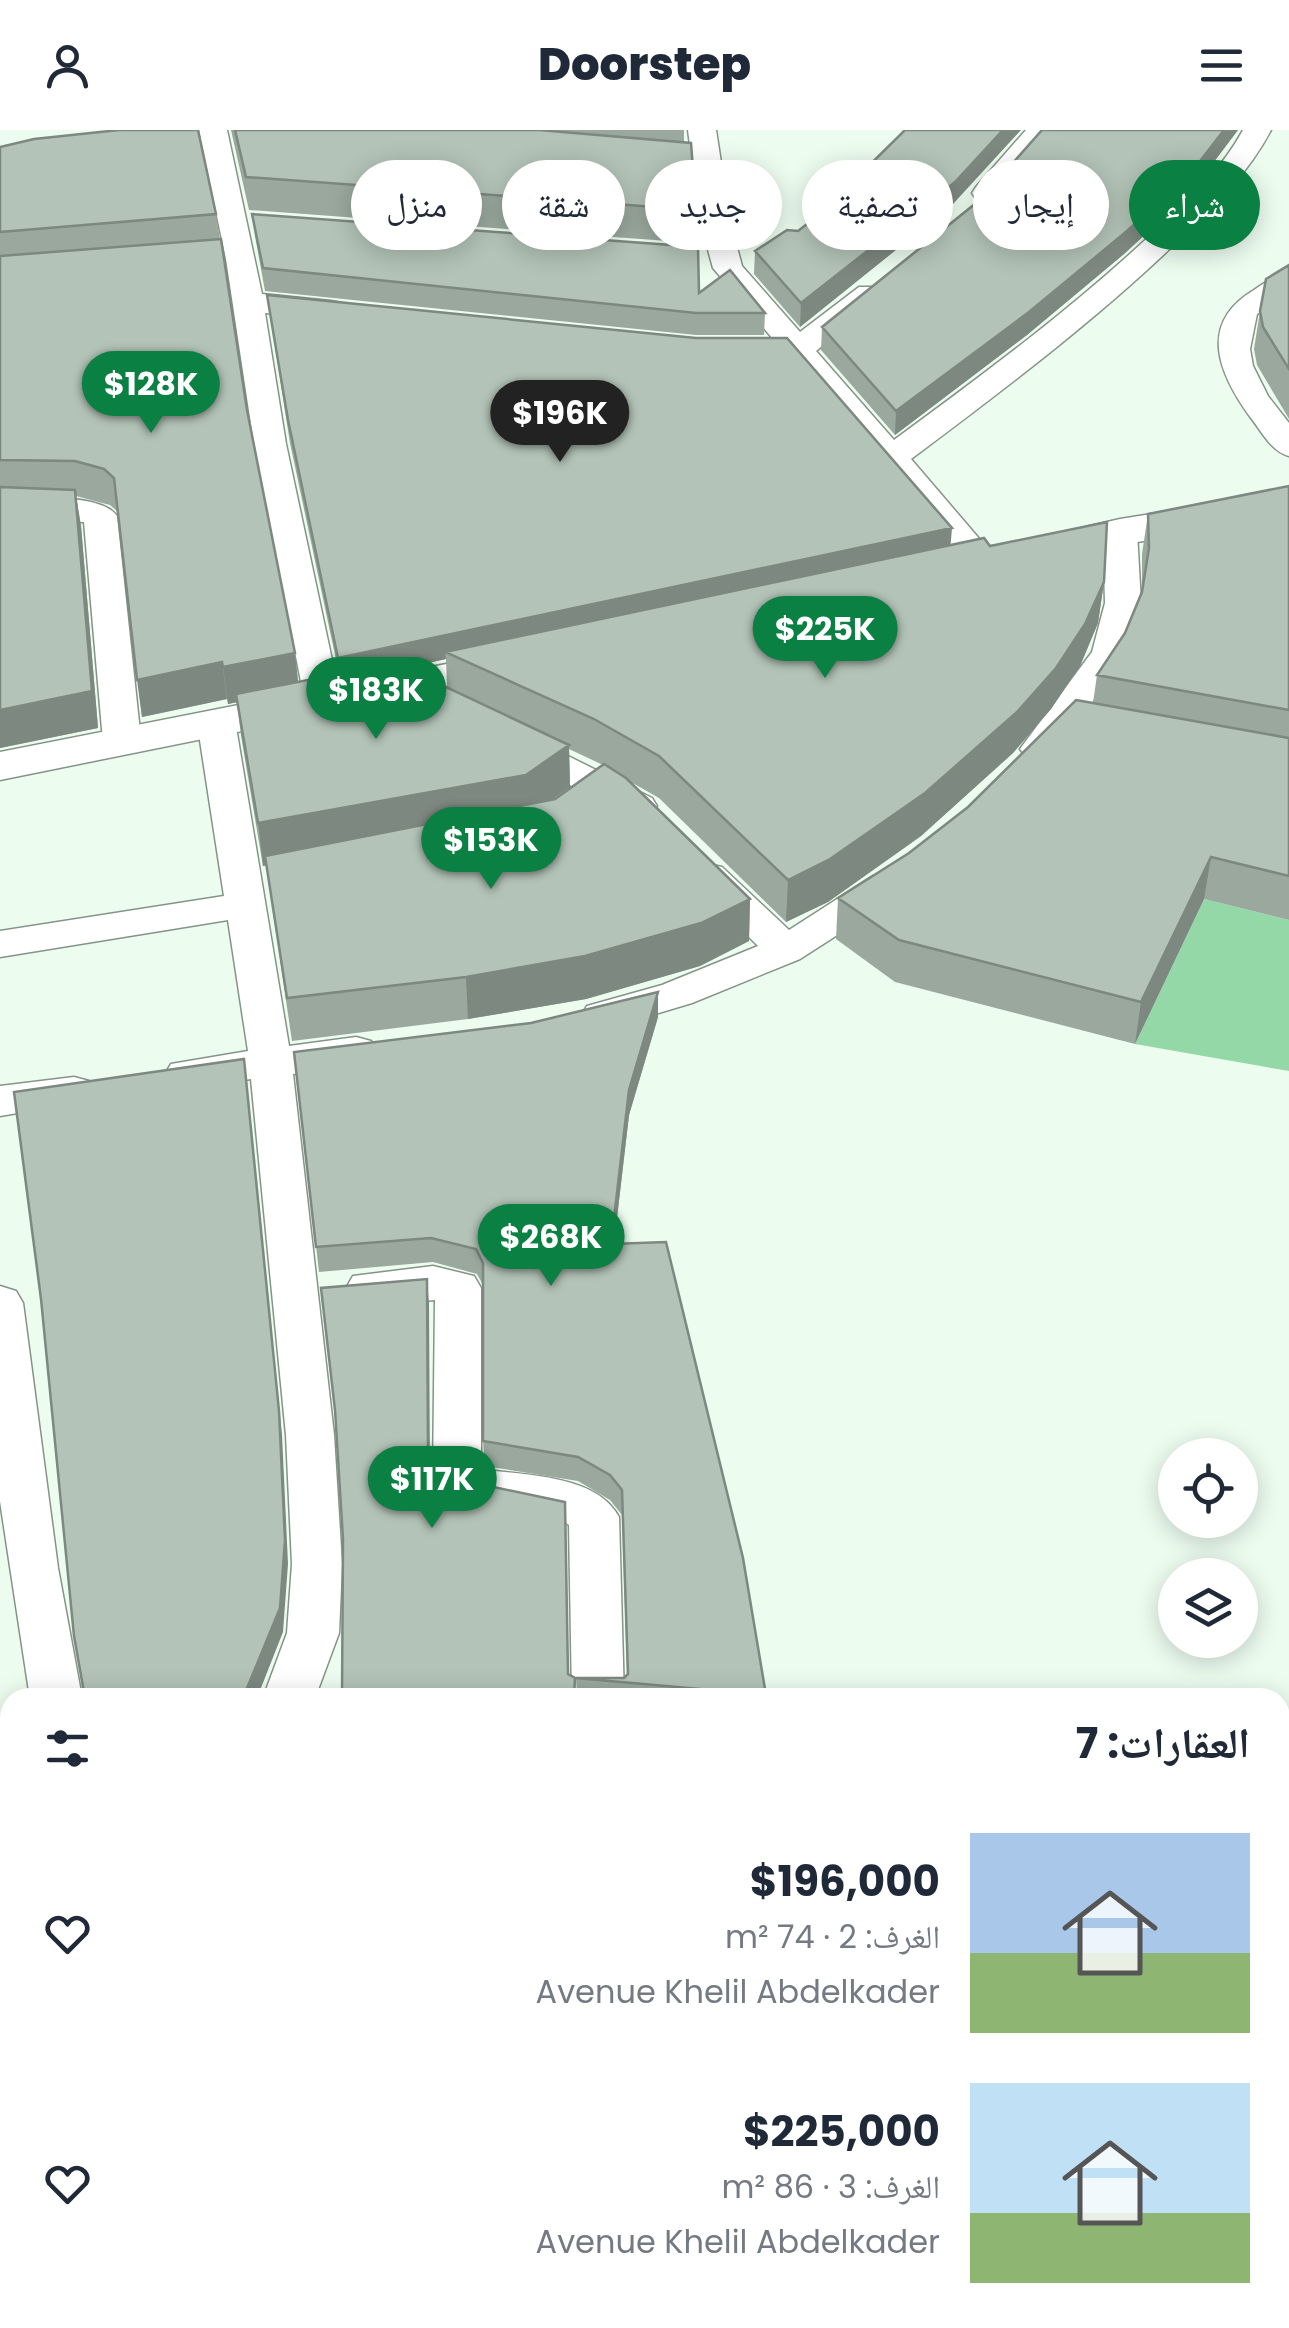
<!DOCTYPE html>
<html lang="ar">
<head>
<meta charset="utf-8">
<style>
	body { margin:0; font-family:Poppins,"Noto Naskh Arabic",sans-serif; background:#f6f6f7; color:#1f2937; direction:rtl; height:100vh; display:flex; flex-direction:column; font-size:38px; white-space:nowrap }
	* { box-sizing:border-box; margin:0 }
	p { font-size:32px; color:#747a83 }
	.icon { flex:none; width:55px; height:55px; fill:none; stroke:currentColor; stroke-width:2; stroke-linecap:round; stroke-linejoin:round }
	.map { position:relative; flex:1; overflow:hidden; direction:ltr }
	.side { position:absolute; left:0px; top:1558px; width:1290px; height:642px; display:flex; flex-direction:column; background:#fff; border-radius:30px 30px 0 0; box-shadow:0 5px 25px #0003; direction:rtl }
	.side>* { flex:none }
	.top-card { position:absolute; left:30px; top:30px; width:1230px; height:90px; direction:rtl; display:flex; gap:20px }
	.buttons { position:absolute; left:1158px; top:1308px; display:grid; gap:20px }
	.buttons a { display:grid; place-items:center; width:100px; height:100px; border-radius:50%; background:#fff; box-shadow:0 5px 25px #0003; font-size:50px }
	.price { position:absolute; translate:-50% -85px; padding:0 22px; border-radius:35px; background:#0b8043; color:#fff; font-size:32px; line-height:65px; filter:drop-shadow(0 2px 5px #0008) }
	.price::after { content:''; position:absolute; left:50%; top:60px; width:30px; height:22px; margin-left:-15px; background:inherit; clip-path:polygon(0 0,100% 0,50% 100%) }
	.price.current { background:#222; color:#fff }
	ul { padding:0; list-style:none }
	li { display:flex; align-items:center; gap:30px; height:250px; padding:0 40px }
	li span { display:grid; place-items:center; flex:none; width:280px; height:200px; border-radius:0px; color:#555 }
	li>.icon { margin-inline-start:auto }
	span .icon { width:120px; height:120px; fill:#fffc; stroke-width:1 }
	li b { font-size:42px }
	h2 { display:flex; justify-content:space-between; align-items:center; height:120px; padding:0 40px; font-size:42px }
	.pill { padding:0 35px; border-radius:45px; background:#fff; box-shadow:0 5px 25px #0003; font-size:35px; line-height:90px }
	.pill.current { background:#0b8043; color:#fff }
	header { display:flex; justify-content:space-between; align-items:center; height:130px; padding:0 40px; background:#fff; font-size:45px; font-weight:800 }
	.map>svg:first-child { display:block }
</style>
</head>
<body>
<header><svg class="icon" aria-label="menu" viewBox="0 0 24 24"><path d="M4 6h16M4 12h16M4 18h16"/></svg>Doorstep<svg class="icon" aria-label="person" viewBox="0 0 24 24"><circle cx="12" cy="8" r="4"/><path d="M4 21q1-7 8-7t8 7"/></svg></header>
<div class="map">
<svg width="1289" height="2198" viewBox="0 0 1289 2198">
	<rect width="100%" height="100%" fill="#ecfcef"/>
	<path fill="#93d8a6" d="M1204 769 1289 790V941L1135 914Z"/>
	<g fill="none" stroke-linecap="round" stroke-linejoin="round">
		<g stroke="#859488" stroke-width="3">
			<path id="minor" d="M199 0H227L262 164 331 171 342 173 346 180 342 187 331 189 265 183 286 314 341 572 336 580 323 583 310 580 305 572 254 314 226 129Z
				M688 0H716L730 91 742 136 800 202 859 157H881L885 163 816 221 894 310C985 243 1076 176 1158 98 1190 69 1222 39 1243 0H1271C1248 44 1213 78 1178 111 1095 191 1003 260 911 329L1000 433 995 440 983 443 971 440 789 228 727 226 722 219 727 212 773 209 713 138 700 91Z
				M1026 0H1055L996 69H976L972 63 976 57Z
				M1289 142V164L1257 184 1250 219 1253 236 1268 266 1289 293V326C1271 321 1262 302 1251 288 1219 244 1197 194 1254 160 1265 152 1276 145 1289 142Z
				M0 369C28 369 100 362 117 386L141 611 135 619 122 622 109 619 103 611 84 392 0 389Z
				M1120 392 1132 395 1137 402 1141 473 1128 523 1052 627 1039 630 1026 627 1020 619 1092 522 1105 473 1103 402 1108 395Z
				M216 580 229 583 235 591 289 916 356 907 371 911 377 921 371 931 293 944 334 1305 342 1434 339 1503 315 1568H263L287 1503 292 1434 286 1305 251 949 186 958 171 954 165 944 171 934 248 921 228 790 0 827V801L224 766 197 591 203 583Z
				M514 599 652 668 657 676 652 684 638 688 624 684 501 618 495 610 501 602Z
				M708 734 722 737 789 800 873 746 887 743 901 746 907 755 901 764 800 829 692 873 602 900 587 896 581 886 587 876 662 855 758 816 688 746 694 737Z
				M74 947 89 951 95 961 89 971 0 986V956Z
				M433 1136 474 1146 481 1158V1339C525 1346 596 1344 619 1387L624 1568H572L569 1395 563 1391 449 1368 433 1348 435 1170 369 1175 353 1170 346 1158 353 1146Z
				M0 1156 16 1161 23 1173 58 1438 82 1568H30L0 1371Z
				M10 1928V1985L0 1989V1932Z
				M321 2190H385L388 2198H324Z"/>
		</g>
		<g stroke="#859488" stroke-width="3">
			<path id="tertiary" d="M1289 362V386L1120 415 1032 435 1017 431 1011 422 1017 413 1120 389Z
				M517 520 533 524 539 533 533 542 0 650V622Z"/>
		</g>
		<use href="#minor" fill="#fff" fill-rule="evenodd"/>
		<use href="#tertiary" fill="#fff" fill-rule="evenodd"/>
	</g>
	<path fill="#9aa89d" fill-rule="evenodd" d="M231 0H684V12L696 80 695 113 249 80Z
		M1042 0H1238L1191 62 1124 124 1027 205 895 305 821 220 822 197 981 69Z
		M0 17 216 84 247 280 295 523 298 552 339 544 290 313 267 165 951 415 990 416 1104 452 1098 493 1080 536 1051 579 1013 623 921 706 828 772 786 792 659 668 629 651 750 769 749 811 700 836 586 869 468 889 292 911 266 735 263 736 241 606 237 572 228 574 227 569 142 587 118 382 110 375 76 366 81 396 98 598 0 618ZM446 529 447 557 406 538ZM569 619 603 635 555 669 551 670 570 657Z
		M953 74 800 197 754 144 755 121 798 101Z
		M252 84 699 163 765 183 764 205H696L265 161 255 106Z
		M1289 135V289L1257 235 1254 219 1260 181Z
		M1289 356V790L1204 769 1135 914 895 852 836 809 838 768 909 723 968 677 1093 573 1097 545 1125 503 1142 462V424L1148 384Z
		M658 862V887L629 985 614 1114 766 1568H577L576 1548H624L627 1544 622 1385 610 1370 578 1351 485 1336 483 1311V1155L477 1144 433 1132 319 1142 294 922 531 893Z
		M422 2190H1224L1199 2198H423Z"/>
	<path fill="#7d8880" d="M1003 0H1021L953 74 800 197 801 173Z
		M1224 0H1238L1191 62 1124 124 1027 205 895 305 896 281Z
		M75 360 81 396 98 598 0 618V580Z
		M952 398 950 422 445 522 446 529 341 552 338 528Z
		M1104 452 1098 493 1080 536 1051 579 1013 623 921 706 828 772 786 792 788 750Z
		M295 523 299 560 228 574 223 537Z
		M222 532 227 569 142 587 137 550Z
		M569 615 570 657 527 687 263 736 258 693Z
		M1211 727 1204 769 1135 914 1141 872Z
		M750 769 749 811 700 836 586 869 468 889 466 847Z
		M658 862V887L629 985 611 1139V1114L629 960Z
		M244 929 282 1305 288 1434 283 1502 257 1568H243Z
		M427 1149 429 1174 430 1350 428 1326Z
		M1289 2149V2168L1280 2171V2152Z
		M1167 2190H1224L1199 2198H1164Z"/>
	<path fill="#b3c3b7" stroke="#7d8880" stroke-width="2.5" d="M119 0H198L216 84 0 102V17L34 9Z
		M235 0H539L691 13 696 80 246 47Z
		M905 0H1003L955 52 801 173 755 121 787 100 798 101 820 84Z
		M1042 0H1224L1194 39 1127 101 1029 182 896 281 822 197 981 69Z
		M252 84 698 117 699 163 730 140 765 183H696L263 138Z
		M221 109 247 280 295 523 223 537 222 532 137 550 114 348 104 339 75 331 0 330V126Z
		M1289 135V239L1263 197 1260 181 1266 149Z
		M267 165 696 208H787L952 398 338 528 288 290Z
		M1289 356V580L1097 545 1125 503 1142 462 1149 418 1148 384Z
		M0 357 75 360 92 561 0 580Z
		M1107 392 1104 452 1085 494 1056 538 1017 582 925 663 830 729 788 750 659 626 594 589 445 522 984 408 990 416Z
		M395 533 569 615 526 645 258 693 236 564Z
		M1076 570 1289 608V746L1211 727 1141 872 899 810 838 768 909 723 968 677Z
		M604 634 626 648 750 769 701 793 585 826 466 847 287 868 265 726 555 669Z
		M658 862 629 960 611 1114 666 1112 743 1428 766 1565 576 1548H624L628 1544 622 1360 610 1345 578 1327 483 1311V1133L476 1119 431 1108 316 1117 294 922 531 893Z
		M244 929 279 1281 285 1410 280 1478 243 1568H85L74 1506 41 1169 14 962Z
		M427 1149 428 1326 446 1347 565 1372 568 1544 575 1548 574 1568H342L343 1409 335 1280 321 1158Z
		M1288 1928 1289 2149 1280 2152V1936Z
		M10 1950V2190H199L202 2198H0V1968L4 1966 7 1952Z
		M424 2190H1165L1120 2198H425Z"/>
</svg>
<div class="buttons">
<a><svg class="icon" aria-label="locate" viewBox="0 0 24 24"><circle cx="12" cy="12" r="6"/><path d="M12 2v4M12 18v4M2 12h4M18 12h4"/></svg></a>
<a><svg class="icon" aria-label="layers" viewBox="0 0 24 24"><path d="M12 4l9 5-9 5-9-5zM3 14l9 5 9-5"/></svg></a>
</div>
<b class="price" style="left:151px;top:306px">$128K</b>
<b class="price current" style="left:560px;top:335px">$196K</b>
<b class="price" style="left:825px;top:551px">$225K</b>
<b class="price" style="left:376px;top:612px">$183K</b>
<b class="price" style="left:491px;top:762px">$153K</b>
<b class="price" style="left:551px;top:1159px">$268K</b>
<b class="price" style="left:432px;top:1401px">$117K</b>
<div class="top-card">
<a class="pill current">شراء</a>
<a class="pill">إيجار</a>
<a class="pill">تصفية</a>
<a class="pill">جديد</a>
<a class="pill">شقة</a>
<a class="pill">منزل</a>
</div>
<section class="side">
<h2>العقارات: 7<svg class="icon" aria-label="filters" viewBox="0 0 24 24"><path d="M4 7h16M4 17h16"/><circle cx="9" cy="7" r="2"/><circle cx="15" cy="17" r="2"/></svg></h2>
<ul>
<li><span style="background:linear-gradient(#a9c7e8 60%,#8fb573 0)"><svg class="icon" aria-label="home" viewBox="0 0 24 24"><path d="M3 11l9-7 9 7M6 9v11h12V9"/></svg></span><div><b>$196,000</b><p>الغرف: 2 · 74 m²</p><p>Avenue Khelil Abdelkader</p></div><svg class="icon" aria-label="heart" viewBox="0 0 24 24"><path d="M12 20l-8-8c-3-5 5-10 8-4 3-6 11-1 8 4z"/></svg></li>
<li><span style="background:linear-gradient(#bfe0f5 65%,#8fb573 0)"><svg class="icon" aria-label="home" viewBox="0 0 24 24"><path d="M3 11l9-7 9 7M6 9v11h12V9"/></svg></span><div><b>$225,000</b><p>الغرف: 3 · 86 m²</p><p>Avenue Khelil Abdelkader</p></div><svg class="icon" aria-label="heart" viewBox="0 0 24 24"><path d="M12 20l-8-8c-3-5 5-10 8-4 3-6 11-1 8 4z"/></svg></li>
</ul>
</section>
</div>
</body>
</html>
